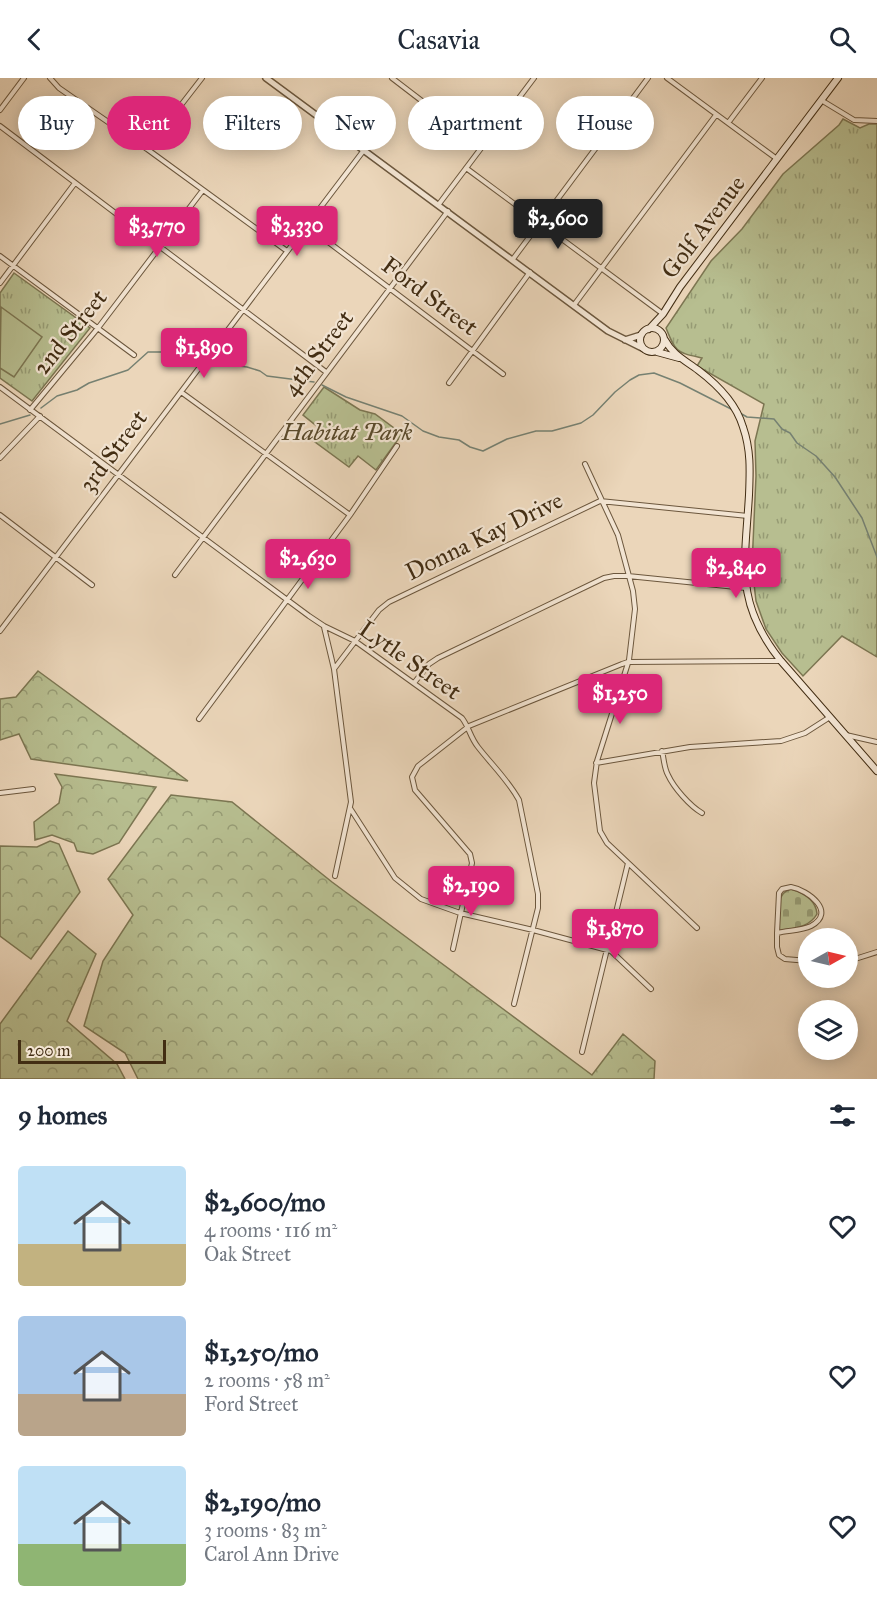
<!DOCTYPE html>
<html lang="en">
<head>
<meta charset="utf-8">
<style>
	body { margin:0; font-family:"IM FELL Great Primer",serif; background:#f6f6f7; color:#1f2937; height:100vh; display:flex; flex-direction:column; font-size:22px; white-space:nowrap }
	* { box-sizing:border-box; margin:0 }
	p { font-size:20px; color:#747a83 }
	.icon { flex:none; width:33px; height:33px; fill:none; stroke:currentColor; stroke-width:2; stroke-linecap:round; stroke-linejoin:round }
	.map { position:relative; height:1001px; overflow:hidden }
	.drawer { display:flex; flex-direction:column; background:#fff; flex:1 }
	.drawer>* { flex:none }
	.top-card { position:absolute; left:18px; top:18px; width:842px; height:54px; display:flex; gap:12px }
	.needle { width:39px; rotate:82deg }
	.buttons { position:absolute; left:798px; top:850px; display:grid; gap:12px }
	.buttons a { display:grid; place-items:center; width:60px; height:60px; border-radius:50%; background:#fff; box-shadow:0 3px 15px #0003; font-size:30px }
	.scale { position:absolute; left:18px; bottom:15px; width:148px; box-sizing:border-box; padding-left:6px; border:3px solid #422d13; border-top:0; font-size:16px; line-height:21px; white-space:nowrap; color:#422d13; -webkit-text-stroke:4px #f2e4d2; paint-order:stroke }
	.price { position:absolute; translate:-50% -51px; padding:0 14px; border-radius:6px; background:#db2777; color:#fff; font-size:20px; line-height:39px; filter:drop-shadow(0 2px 3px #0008) }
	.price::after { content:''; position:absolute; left:50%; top:36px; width:18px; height:14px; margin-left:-9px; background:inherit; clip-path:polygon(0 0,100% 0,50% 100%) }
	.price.on { background:#222; color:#fff }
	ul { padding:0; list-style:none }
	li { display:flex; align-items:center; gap:18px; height:150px; padding:0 18px }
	li span { display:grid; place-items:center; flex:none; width:168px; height:120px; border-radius:6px; color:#555 }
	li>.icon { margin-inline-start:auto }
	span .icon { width:72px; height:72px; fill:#fffc; stroke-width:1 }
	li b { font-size:26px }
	h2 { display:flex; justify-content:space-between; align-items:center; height:72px; padding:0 18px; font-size:26px }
	.tag { padding:0 21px; border-radius:27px; background:#fff; box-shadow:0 3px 15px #0003; font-size:21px; line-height:54px }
	.tag.on { background:#db2777; color:#fff }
	header { display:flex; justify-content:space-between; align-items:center; height:78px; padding:0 18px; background:#fff; font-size:27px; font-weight:600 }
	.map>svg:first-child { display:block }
</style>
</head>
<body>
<header><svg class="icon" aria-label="back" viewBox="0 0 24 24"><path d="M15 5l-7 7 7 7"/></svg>Casavia<svg class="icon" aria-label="search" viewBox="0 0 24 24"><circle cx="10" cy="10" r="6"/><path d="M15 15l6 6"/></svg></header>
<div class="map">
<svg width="877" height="1001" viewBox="0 0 877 1001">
	<defs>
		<pattern id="grass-tufts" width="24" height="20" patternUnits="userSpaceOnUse" patternTransform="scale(1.5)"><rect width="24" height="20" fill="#b7be90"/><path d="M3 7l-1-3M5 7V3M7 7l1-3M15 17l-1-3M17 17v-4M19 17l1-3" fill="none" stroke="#969b74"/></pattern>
		<pattern id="forest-crowns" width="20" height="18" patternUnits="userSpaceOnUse" patternTransform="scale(1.5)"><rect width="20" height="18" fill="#b7be90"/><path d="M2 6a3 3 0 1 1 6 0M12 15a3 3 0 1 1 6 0" fill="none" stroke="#969b74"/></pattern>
		<pattern id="cemetery-stones" width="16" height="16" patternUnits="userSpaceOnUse" patternTransform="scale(1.5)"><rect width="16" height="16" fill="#b7be90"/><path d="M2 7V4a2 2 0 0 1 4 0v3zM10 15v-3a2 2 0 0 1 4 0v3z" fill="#969b74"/></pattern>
	</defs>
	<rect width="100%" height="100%" fill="#ebd6ba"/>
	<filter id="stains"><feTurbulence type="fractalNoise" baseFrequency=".00333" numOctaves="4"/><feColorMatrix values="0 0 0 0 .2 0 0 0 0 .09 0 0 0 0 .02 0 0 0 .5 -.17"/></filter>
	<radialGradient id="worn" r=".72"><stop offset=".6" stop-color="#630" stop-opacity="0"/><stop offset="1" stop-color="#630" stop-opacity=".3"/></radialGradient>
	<path fill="url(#grass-tufts)" stroke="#7c7652" stroke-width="1.5" d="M843 41 860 50 869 46H877V579L842 558 803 598 782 575 766 551 756 523 752 488 756 398 755 363 764 326 697 288 702 280C676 274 676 275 666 250L711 183 742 151 783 96 839 47Z
		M14 195 90 250 32 323 0 300V215Z
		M324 309 360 332 375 336 402 356 376 392 358 378 349 389 311 361 319 350 303 337Z"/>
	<path fill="url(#forest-crowns)" stroke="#7c7652" stroke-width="1.5" d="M38 593 188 703 31 681 19 656 0 662V621L16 619Z
		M55 696 156 709 119 765 93 776 77 773 74 765 52 757 35 762 34 744 59 725 62 709Z
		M171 717 232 724 332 804 592 997 623 956 655 983 654 1001H138L125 975 84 948 103 883 133 837 108 801Z
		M50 763 59 766 80 814 31 881 0 858V768L37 769Z
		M68 853 96 876 67 943 117 986 125 1001H0V946Z"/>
	<path fill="url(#cemetery-stones)" stroke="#7c7652" stroke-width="1.5" d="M791 811C804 815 816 822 817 836 809 850 793 850 779 853 779 839 774 815 791 811Z"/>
	<path fill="#b7be90" stroke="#7c7652" stroke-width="1.5" d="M1 229 42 259 14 299 0 290Z"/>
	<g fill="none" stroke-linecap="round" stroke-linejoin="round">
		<path stroke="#768172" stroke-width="1.5" d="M208 284 247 289 260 293 267 298 314 304
			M322 307 346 319 402 338 423 353 439 359 459 362 470 369 483 373 507 361 536 353H552L581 345 593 337 615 314 630 302 639 297 654 295 680 305 733 332
			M41 330 57 318 77 312 89 305 128 292 148 274H163C170 285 186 286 198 286
			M740 335 747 339 774 341 782 351 790 355 797 365 816 378 835 399 862 440 877 479
			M0 346 30 337"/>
		<g stroke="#6c573d" stroke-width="6">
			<path id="minor" d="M50 0 59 10 147 71 287 173
				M392 0 482 69
				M667 0 777 81
				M821 22 854 42 877 43
				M0 32 24 0
				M728 45 762 0
				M0 48 326 294
				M147 71 202 0
				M466 90 663 236
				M439 126 534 0
				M307 148 503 296
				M0 178 134 277
				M513 181 648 0
				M0 205 75 105
				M574 227 716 37
				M449 305 530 194
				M0 309 309 538 324 548 355 563 462 640C469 649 470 659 478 669 492 687 508 702 519 722L538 816V830L514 926
				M181 314 350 437
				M30 332 98 250 203 112
				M0 380 40 338
				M585 386 618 457 633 513 635 531 629 582 597 683 594 705 600 753 607 765 697 850
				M0 437 92 507
				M175 497 448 133
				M324 549 334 591
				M0 553 364 72
				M414 605 429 586 438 580 604 500 614 498H628L746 510
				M199 641 350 437 397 368
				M846 657 877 664
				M662 673C664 681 664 690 668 697 674 710 690 728 702 735
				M596 685 690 669 781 663 805 655 830 639
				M0 715 33 711
				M350 730 395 800 421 821 460 835 533 852 611 873 651 911
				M335 798 351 724 334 591 379 532 389 524 600 423 748 438
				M791 809C808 812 837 834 811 848 801 853 788 852 777 855L779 815 782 811Z
				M777 855V869L779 877 785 881 808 883
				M453 871 472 785 470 776 415 712 412 699 418 688 469 648 622 586 628 584 780 583
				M848 882 855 881 877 874
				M582 974 628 785"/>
		</g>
		<g stroke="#6c573d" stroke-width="8">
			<path id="tertiary" d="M266 0 608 253 644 271
				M625 262 641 257"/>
		</g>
		<g stroke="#422d13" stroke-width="8">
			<path id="secondary" d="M640 262a12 12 0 1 1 24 0a12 12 0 1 1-24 0Z
				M649 251 663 236 680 209 838 0
				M665 262C672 276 686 283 698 292 718 307 736 325 743 349 751 372 750 393 749 417 745 486 734 524 781 583L877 693
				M657 274 679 280"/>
		</g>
		<use href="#minor" stroke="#f2e4d2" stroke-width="4"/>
		<use href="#tertiary" stroke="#f2e4d2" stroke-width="5"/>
		<use href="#secondary" stroke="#f2e4d2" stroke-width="6"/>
	</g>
	<g text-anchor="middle" stroke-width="4.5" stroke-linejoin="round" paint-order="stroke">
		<g font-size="24" fill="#422d13" stroke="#f2e4d2">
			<text transform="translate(703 149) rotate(-53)" y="8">Golf Avenue</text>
			<text transform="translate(430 218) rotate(37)" y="8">Ford Street</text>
			<text transform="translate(70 254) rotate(-51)" y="8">2nd Street</text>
			<text transform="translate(318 275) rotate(-53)" y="8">4th Street</text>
			<text transform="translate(113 373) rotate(-53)" y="8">3rd Street</text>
			<text transform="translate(484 458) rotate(-26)" y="8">Donna Kay Drive</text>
			<text transform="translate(410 582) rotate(35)" y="8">Lytle Street</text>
		</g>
		<g font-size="24" font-style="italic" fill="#594a2c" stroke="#f2e4d2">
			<text x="347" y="362">Habitat Park</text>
		</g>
	</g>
	<rect width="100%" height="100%" filter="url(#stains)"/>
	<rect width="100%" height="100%" fill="url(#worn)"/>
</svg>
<div class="buttons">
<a><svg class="needle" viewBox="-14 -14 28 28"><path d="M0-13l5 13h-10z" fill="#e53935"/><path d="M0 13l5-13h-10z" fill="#747a83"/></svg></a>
<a><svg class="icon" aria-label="layers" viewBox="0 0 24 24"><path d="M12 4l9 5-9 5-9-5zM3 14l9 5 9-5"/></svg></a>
</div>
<div class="scale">200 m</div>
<b class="price on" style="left:558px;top:172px">$2,600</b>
<b class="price" style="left:297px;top:179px">$3,330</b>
<b class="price" style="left:157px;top:180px">$3,770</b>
<b class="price" style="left:204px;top:301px">$1,890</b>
<b class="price" style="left:308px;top:512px">$2,630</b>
<b class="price" style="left:736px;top:521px">$2,840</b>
<b class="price" style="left:620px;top:647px">$1,250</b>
<b class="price" style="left:471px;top:839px">$2,190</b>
<b class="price" style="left:615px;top:882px">$1,870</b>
<div class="top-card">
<a class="tag">Buy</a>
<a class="tag on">Rent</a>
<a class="tag">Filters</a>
<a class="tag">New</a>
<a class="tag">Apartment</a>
<a class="tag">House</a>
</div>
</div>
<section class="drawer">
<h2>9 homes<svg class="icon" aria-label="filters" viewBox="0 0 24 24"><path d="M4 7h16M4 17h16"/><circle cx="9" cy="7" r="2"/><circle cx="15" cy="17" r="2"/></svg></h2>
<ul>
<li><span style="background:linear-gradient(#bfe0f5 65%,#c2b280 0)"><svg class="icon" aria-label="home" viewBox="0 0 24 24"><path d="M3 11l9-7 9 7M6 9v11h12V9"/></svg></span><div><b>$2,600/mo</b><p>4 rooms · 116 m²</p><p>Oak Street</p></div><svg class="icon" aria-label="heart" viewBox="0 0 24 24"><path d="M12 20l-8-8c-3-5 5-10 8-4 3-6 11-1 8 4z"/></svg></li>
<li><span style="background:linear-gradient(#a9c7e8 65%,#b9a48a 0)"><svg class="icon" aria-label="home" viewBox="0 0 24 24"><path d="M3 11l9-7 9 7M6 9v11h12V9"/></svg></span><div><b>$1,250/mo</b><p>2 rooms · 58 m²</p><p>Ford Street</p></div><svg class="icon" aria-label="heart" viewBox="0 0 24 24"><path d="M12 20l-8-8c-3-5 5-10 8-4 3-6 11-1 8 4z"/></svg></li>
<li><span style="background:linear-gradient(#bfe0f5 65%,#8fb573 0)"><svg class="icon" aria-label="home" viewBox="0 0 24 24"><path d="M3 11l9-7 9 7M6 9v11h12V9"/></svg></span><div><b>$2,190/mo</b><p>3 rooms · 83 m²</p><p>Carol Ann Drive</p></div><svg class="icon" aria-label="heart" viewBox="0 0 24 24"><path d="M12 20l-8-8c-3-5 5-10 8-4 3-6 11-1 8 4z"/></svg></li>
</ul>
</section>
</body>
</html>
